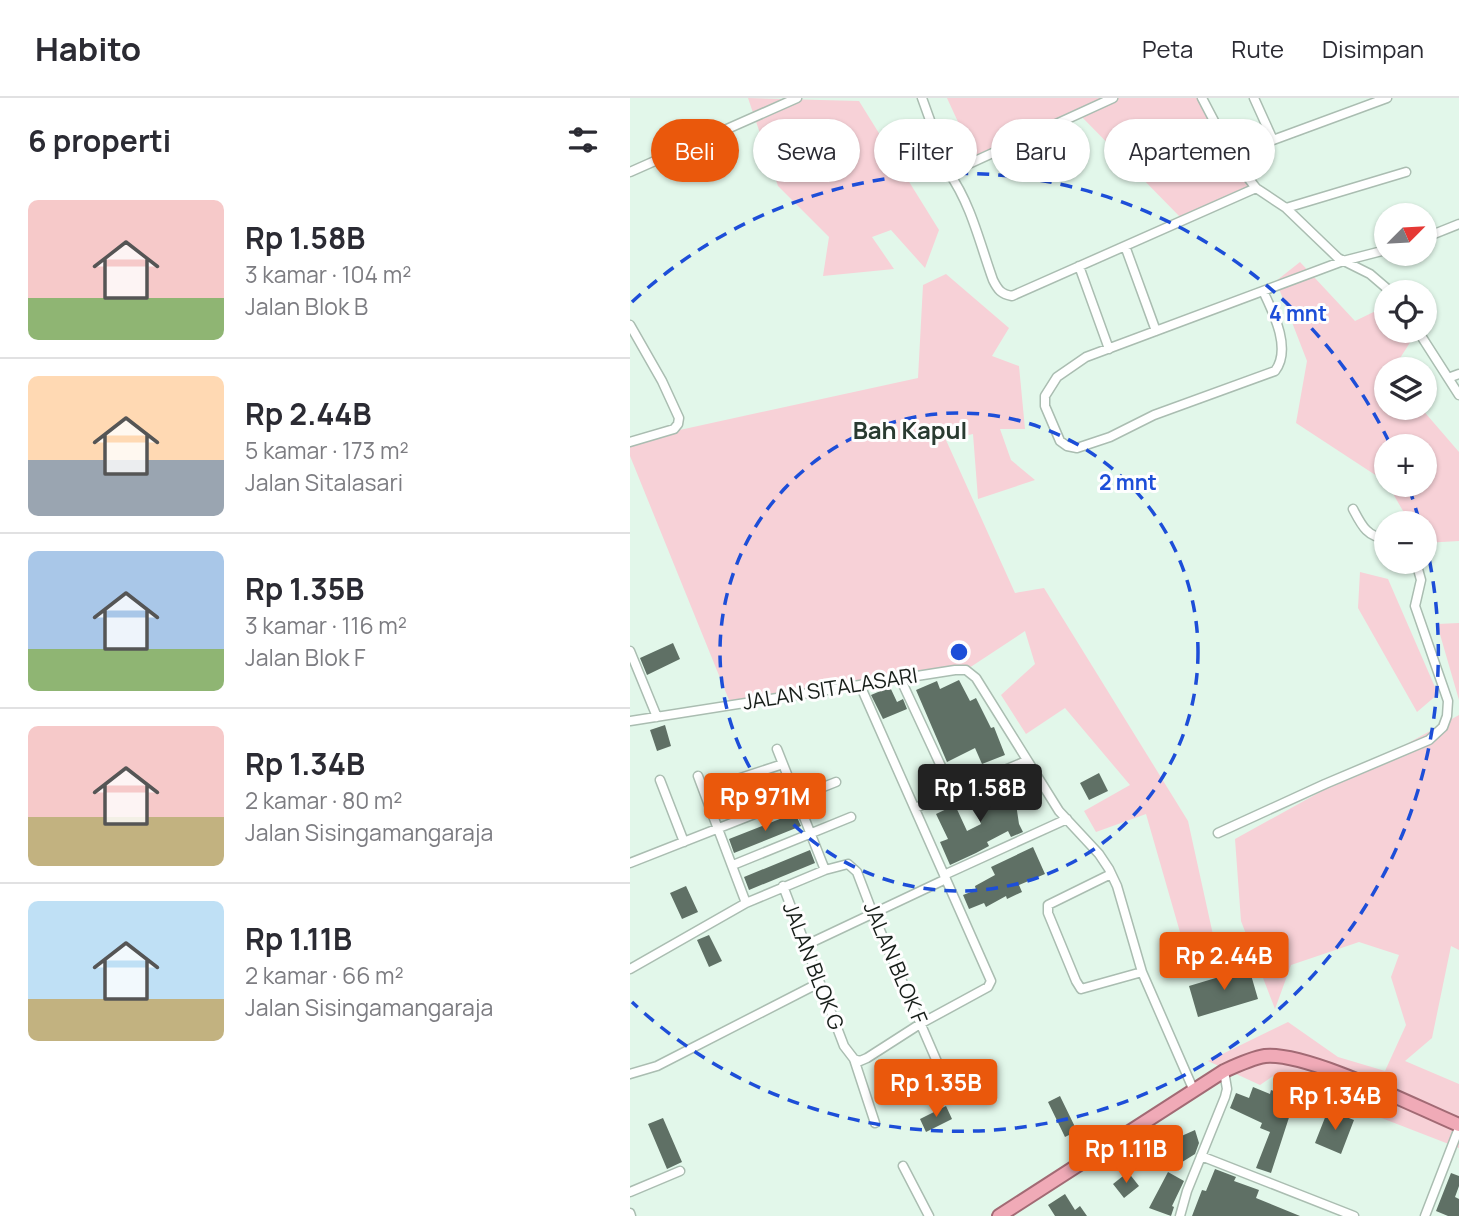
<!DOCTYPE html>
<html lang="id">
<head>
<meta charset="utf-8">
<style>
	body { margin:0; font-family:Manrope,sans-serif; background:#f7f7f7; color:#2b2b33; height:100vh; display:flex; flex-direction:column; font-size:26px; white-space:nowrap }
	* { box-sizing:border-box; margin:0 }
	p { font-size:23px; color:#7c7c81 }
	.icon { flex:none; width:38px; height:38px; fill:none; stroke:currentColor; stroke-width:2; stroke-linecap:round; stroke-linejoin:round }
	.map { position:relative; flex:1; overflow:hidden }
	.sheet { display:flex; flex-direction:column; background:#fff; width:630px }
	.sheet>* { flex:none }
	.guide { position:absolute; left:21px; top:21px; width:665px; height:63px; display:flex; gap:14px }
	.needle { width:46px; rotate:66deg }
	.buttons { position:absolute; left:744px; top:105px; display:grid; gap:14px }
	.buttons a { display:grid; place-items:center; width:63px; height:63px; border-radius:50%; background:#fff; box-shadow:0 2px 5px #0004; font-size:35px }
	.price { position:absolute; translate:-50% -60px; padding:0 16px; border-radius:7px; background:#ea580c; color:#fff; font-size:23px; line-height:46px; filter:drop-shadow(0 2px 4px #0008) }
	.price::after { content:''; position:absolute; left:50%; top:42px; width:21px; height:16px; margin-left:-10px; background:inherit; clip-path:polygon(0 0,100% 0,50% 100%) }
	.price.on { background:#222; color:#fff }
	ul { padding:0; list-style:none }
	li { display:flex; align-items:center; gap:21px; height:175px; padding:0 28px }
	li+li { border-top:2px solid #e1e1e2 }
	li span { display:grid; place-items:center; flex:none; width:196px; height:140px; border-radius:10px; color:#555 }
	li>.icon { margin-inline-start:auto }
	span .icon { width:84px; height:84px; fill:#fffc; stroke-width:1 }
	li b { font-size:30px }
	h2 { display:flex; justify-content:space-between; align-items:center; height:84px; padding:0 28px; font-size:30px }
	.tag { padding:0 24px; border-radius:32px; background:#fff; box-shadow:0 2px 5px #0004; font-size:24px; line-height:63px }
	.tag.on { background:#ea580c; color:#fff }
	header { display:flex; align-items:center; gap:42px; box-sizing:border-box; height:98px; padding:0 35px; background:#fff; border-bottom:2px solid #e1e1e2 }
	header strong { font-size:33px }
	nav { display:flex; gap:38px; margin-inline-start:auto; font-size:24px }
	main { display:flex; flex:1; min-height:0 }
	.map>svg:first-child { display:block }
</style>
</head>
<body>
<header>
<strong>Habito</strong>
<nav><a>Peta</a><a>Rute</a><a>Disimpan</a></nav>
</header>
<main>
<section class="sheet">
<h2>6 properti<svg class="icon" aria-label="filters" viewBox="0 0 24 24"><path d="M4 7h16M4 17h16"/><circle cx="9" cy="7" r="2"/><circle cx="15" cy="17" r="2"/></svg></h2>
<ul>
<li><span style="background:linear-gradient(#f6c9c9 70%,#8fb573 0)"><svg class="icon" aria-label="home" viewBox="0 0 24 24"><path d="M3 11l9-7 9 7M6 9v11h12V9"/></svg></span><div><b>Rp 1.58B</b><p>3 kamar · 104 m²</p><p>Jalan Blok B</p></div></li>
<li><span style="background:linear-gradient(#ffd9b3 60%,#9aa5b1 0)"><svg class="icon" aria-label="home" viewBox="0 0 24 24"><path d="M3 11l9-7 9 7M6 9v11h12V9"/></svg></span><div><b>Rp 2.44B</b><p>5 kamar · 173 m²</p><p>Jalan Sitalasari</p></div></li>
<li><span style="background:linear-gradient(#a9c7e8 70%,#8fb573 0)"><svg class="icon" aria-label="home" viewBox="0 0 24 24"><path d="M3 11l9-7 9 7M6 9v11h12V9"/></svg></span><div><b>Rp 1.35B</b><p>3 kamar · 116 m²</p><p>Jalan Blok F</p></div></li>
<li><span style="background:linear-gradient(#f6c9c9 65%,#c2b280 0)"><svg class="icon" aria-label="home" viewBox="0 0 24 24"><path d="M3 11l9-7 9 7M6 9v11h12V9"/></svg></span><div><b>Rp 1.34B</b><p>2 kamar · 80 m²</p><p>Jalan Sisingamangaraja</p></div></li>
<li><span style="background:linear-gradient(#bfe0f5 70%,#c2b280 0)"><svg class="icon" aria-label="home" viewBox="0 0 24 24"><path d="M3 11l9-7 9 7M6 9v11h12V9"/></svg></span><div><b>Rp 1.11B</b><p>2 kamar · 66 m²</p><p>Jalan Sisingamangaraja</p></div></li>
</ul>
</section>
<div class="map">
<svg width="829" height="1118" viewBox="0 0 829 1118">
	<rect width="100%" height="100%" fill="#e2f7ea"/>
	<path fill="#f7d1d7" d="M118 0 229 3 309 132 295 170 261 132 242 139 264 171 193 178 199 139 148 88Z
		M317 0H572L626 90 553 122 449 16 346 63Z
		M670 164 725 223 756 208V233H775L781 243 763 271H756V310H791L829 354V443L795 445 794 425H780L758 387H794V348H756V384L666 325 677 263 646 183Z
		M316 176 379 230 362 258 389 268 395 331H370L381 362 405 382 348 401 343 336 316 342 385 495 414 490 558 723 587 855 560 869 516 716 466 734 454 713 500 687 435 610 396 636 371 597 405 566 395 533 336 572 101 607 0 358V345L36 335 288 280 293 187Z
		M730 474 758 481 808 596 787 614 728 510Z
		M829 525V602L807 526Z
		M829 617V852L821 848 802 940 775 963 829 986V1050L643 978 630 987 578 963 658 924 708 959 755 973 776 927 761 879 769 857 729 844 661 867 645 911 611 823 605 741Z"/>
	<path fill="#5f7065" d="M43 545 50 561 17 577 10 560Z
		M329 582 340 603 346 600 361 630 364 629 375 657 352 666 345 650 317 664 286 592 307 583 310 591Z
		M260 589 267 604 273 601 277 611 253 621 241 597Z
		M35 627 41 648 27 653 20 632Z
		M469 675 478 693 459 702 450 685Z
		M151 679 155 690 89 716 85 705Z
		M368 687 370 691 379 688 386 706 389 726 393 734 381 739 378 733 357 744 359 748 346 755 320 767 310 744 318 741 306 716 325 707 337 733 351 726 341 703 361 694 360 691Z
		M165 715 171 728 104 755 99 741Z
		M403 749 415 776 389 787 392 794 377 801 376 798 356 809 354 805 339 811 333 797 346 792 345 788 365 777 361 769Z
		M180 752 185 765 119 792 114 779Z
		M56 788 68 814 52 821 40 795Z
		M79 837 92 863 79 869 67 842Z
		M619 870 628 901 568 919 559 888Z
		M623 989 640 996 641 992 665 1001 641 1075 626 1070 640 1034 630 1030 632 1025 600 1010 606 995 619 1000Z
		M430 998 447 1033 435 1039 418 1004Z
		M316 1008 322 1021 296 1034 290 1021Z
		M698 1012 724 1022 711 1056 685 1045Z
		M33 1020 52 1064 37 1071 18 1026Z
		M565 1032 569 1045 565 1056 541 1071 529 1048Z
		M585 1071 606 1079 604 1083 629 1092 626 1100 670 1118H562L572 1092 576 1093Z
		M498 1074 509 1088 494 1100 483 1086Z
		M538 1074 554 1083 542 1108 544 1109 541 1118 519 1110Z
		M821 1075 829 1078V1088L825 1099 829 1101V1118H818L806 1113Z
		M435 1096 445 1112 450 1108 457 1118H425L418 1107Z"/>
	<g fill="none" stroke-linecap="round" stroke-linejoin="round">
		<g stroke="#aabdb1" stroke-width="11">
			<path id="minor" d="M292 0 319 75
				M483 0 319 75C341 106 350 146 363 182 368 192 371 196 382 198L626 90
				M572 0 605 63 626 90 656 110 708 160 740 176 761 194
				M624 0 643 42
				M605 63 643 42 757 0
				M0 74 167 0
				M656 110 776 74
				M794 140 829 126
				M495 148 526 233
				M449 168 479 251
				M633 193C643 214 662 251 645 273L524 317 480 339 447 350 437 348 430 343 415 308V298L427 279 456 259 713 163 756 152
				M0 227 32 283 49 320 48 326 44 331 0 344
				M788 233 829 297
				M818 280 829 276
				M723 411C731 426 737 440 756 440
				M0 553 27 619
				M270 580 323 694
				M0 623 325 572H336L346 580 429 713 469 756 479 771 487 788 512 874 564 993
				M147 651 195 772
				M68 678 116 805
				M30 682 54 744
				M74 692 153 666
				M285 710 396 663
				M588 735 695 686 799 642 813 629 817 618 818 603 785 508 791 482 786 464
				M0 765 206 684
				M103 767 221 719
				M481 776 418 807V815L446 883 451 891 512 874
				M314 777 437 721
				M153 788 214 948 224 961 245 1025
				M174 848 316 781
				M0 871 116 805 195 772 218 766 227 774 243 816 311 973
				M224 961 230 963 237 960 290 926 358 889 361 883 230 587
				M0 976 27 968 189 885
				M571 1058 724 1118
				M273 1068 299 1118
				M0 1094 50 1073
				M0 1115 1 1118
				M550 1118 557 1093 595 999 597 991 594 973
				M795 1118 829 1030"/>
		</g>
		<g stroke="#a26a74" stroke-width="16">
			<path id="trunk" d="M369 1118 594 973C607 967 622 960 635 958 678 954 786 1009 829 1027"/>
		</g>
		<use href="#minor" stroke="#fff" stroke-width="8"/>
		<use href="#trunk" stroke="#f0aab7" stroke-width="12"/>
	</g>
	<g fill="none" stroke="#1d4ed8" stroke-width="3.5" stroke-dasharray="12 9">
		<circle cx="329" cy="554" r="239"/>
		<path d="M2 204A479 479 0 0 1 761 348M779 390A479 479 0 0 1 789 422M795 442A479 479 0 0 1 2 904"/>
	</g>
	<g text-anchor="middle" stroke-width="6" stroke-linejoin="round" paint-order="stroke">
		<g font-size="21" fill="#161d18" stroke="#fefefe">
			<text transform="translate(200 591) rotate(-9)" y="7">JALAN SITALASARI</text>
			<text transform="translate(265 865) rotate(67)" y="7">JALAN BLOK F</text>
			<text transform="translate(183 868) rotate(69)" y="7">JALAN BLOK G</text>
		</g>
		<g font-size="24" font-weight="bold" fill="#293a30" stroke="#fefefe">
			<text x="280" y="341">Bah Kapul</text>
		</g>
	</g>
	<circle cx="329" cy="554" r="10" fill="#1d4ed8" stroke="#fefefe" stroke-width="3.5"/>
	<g font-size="21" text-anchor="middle" font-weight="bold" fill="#1d4ed8" stroke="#fefefe" stroke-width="6" stroke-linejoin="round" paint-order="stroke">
		<text x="668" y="223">4 mnt</text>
		<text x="498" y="392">2 mnt</text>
	</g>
</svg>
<div class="buttons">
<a><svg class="needle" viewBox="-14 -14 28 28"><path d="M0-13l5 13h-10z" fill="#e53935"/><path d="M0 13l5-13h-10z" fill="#7c7c81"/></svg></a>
<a><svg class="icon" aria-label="locate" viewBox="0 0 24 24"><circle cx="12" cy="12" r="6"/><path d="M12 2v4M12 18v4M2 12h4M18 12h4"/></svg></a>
<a><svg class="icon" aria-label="layers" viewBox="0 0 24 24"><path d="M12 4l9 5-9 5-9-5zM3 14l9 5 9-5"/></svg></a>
<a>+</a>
<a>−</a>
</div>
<b class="price on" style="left:350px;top:726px">Rp 1.58B</b>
<b class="price" style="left:135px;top:735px">Rp 971M</b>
<b class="price" style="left:594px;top:894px">Rp 2.44B</b>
<b class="price" style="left:306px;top:1021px">Rp 1.35B</b>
<b class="price" style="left:705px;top:1034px">Rp 1.34B</b>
<b class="price" style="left:496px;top:1087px">Rp 1.11B</b>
<div class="guide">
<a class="tag on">Beli</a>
<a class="tag">Sewa</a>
<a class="tag">Filter</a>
<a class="tag">Baru</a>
<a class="tag">Apartemen</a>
</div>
</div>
</main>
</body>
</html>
